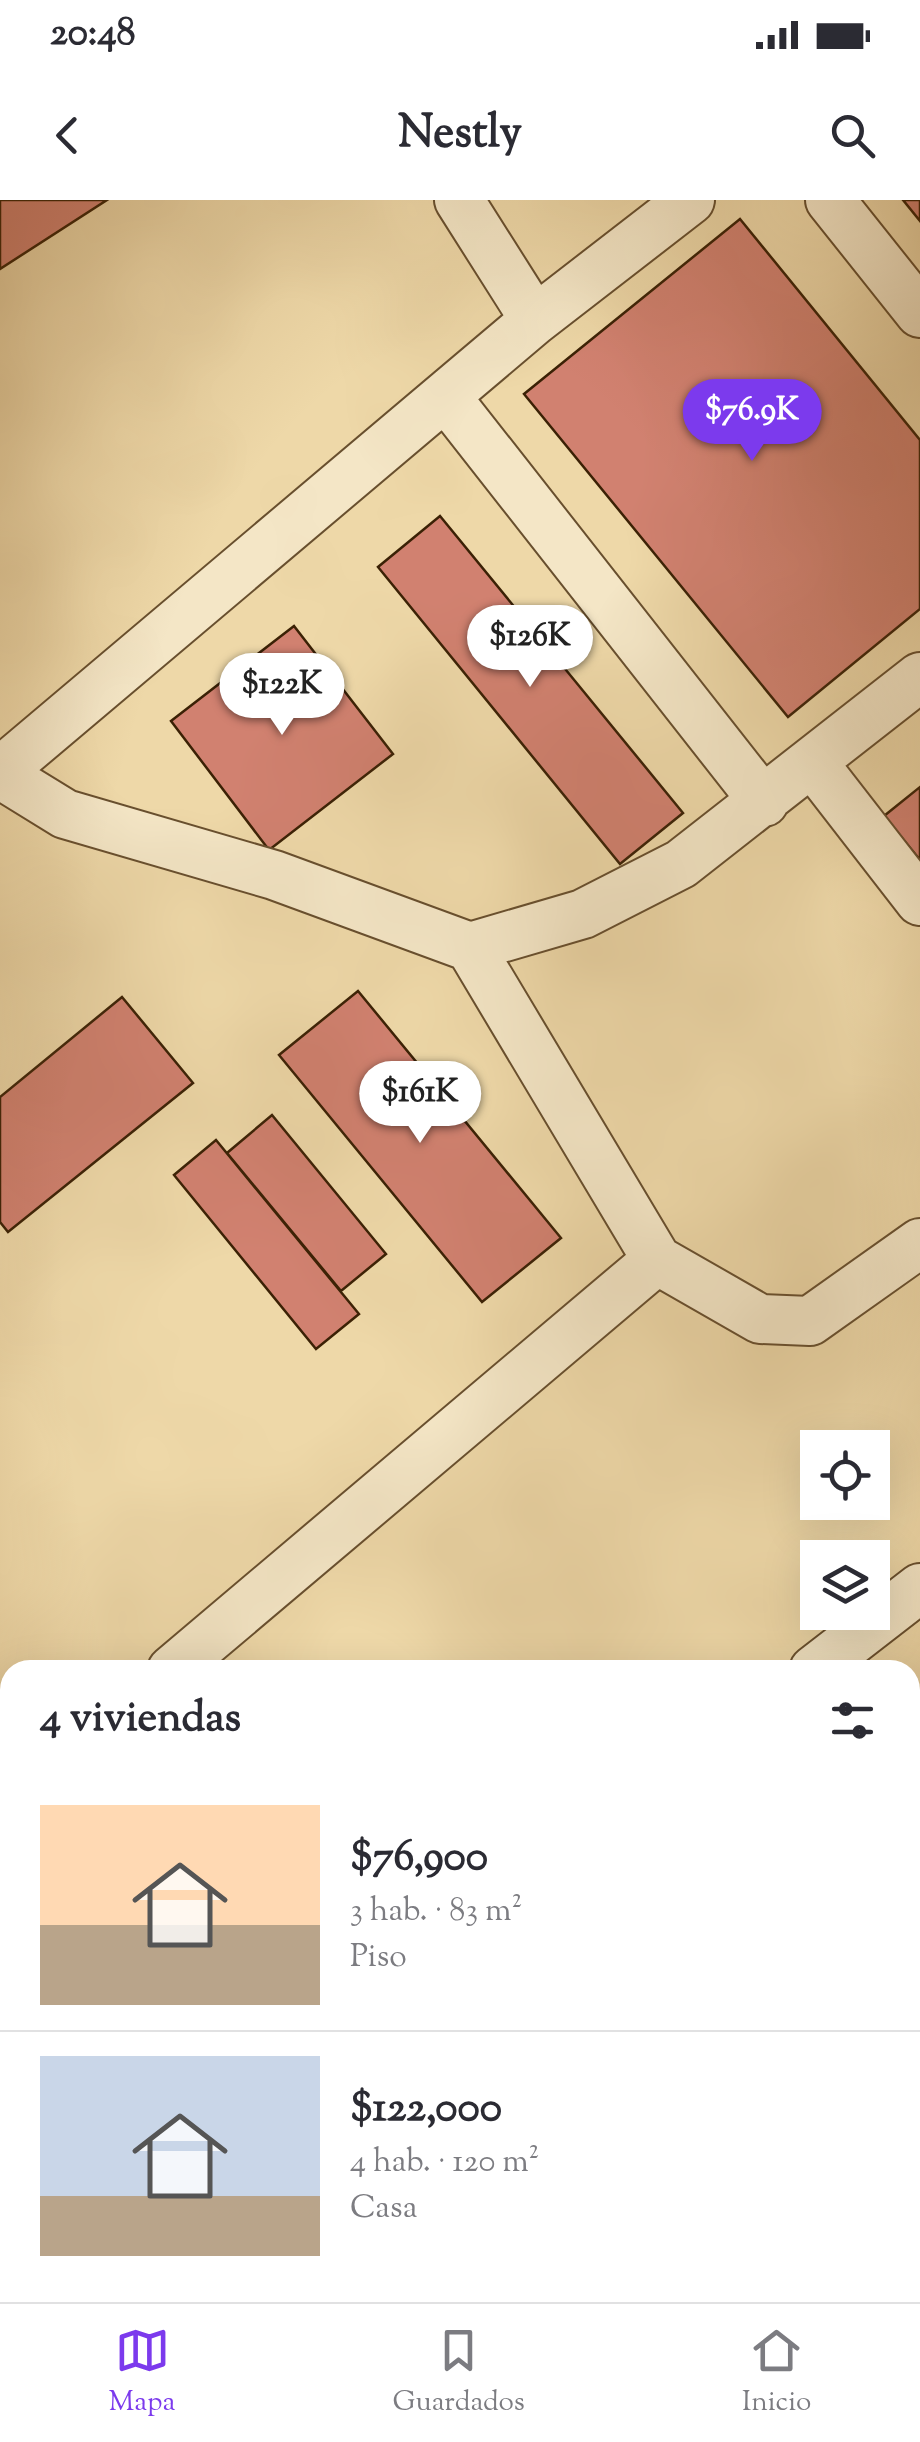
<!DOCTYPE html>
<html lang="es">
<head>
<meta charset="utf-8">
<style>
	body { margin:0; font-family:"Sorts Mill Goudy",serif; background:#f7f7f7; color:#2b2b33; height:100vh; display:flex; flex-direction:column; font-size:38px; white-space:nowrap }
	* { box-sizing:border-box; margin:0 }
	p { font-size:32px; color:#7c7c81 }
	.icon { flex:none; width:55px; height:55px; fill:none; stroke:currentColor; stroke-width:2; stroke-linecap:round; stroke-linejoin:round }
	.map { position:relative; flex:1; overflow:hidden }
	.panel { position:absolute; left:0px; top:1460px; width:920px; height:642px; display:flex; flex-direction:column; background:#fff; border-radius:30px 30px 0 0; box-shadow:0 10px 40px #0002 }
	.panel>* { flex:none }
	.controls { position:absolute; left:800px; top:1230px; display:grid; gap:20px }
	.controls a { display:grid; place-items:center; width:90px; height:90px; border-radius:0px; background:#fff; box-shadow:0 10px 40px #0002; font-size:50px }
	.price { position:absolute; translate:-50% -85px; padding:0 22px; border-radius:35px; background:#fff; color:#222; font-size:32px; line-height:65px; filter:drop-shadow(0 2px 5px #0008) }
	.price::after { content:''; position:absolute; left:50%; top:60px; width:30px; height:22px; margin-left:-15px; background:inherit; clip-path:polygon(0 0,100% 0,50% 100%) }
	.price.on { background:#7c3aed; color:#fff }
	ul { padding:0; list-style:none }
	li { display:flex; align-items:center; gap:30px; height:250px; padding:0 40px }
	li+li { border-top:2px solid #e1e1e2 }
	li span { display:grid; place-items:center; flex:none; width:280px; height:200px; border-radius:0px; color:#555 }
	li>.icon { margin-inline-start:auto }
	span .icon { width:120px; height:120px; fill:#fffc; stroke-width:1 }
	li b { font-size:42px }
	h2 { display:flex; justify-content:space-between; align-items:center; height:120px; padding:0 40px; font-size:42px }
	.status { display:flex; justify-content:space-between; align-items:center; height:70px; padding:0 50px; background:#fff; direction:ltr }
	.status svg { height:28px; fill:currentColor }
	header { display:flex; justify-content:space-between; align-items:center; height:130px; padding:0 40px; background:#fff; font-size:45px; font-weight:700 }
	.tabs { display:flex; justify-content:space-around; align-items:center; height:140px; border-top:2px solid #e1e1e2; background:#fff; font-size:28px; color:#7c7c81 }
	.tabs a { display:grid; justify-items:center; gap:5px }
	.tabs .on { color:#7c3aed }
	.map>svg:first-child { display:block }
</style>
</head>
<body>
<div class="status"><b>20:48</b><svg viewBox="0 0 49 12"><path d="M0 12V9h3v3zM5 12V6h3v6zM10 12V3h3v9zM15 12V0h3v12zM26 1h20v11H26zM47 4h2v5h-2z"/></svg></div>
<header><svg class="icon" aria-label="back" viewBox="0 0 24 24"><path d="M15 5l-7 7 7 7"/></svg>Nestly<svg class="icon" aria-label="search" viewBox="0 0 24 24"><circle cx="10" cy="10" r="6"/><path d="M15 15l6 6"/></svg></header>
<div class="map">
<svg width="920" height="2102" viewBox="0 0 920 2102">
	<rect width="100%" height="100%" fill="#eed8a8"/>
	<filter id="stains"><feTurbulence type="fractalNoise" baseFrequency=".002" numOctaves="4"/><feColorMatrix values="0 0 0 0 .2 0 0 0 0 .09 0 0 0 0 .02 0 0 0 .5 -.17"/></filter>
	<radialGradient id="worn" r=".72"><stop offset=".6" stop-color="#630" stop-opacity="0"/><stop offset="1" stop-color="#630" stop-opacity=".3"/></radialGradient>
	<path fill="#d18170" stroke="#3b2105" stroke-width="2.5" d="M0 0H107L0 69Z
		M903 0H920V21Z
		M740 19 920 240V409L788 517 524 194Z
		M440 316 683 613 620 664 378 367Z
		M294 426 393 554 269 650 171 521Z
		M920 587V660L884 616Z
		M358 791 561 1038 482 1102 279 855Z
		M122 797 193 883 8 1032 0 1022V897Z
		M272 915 386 1054 341 1091 227 953Z
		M216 940 359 1114 316 1149 174 975Z"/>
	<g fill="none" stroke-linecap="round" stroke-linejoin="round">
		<g stroke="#684f2e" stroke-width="52">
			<path id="minor" d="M459 0 535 120
				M830 0 920 113
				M446 197 764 602
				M813 563 920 701
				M0 572 535 120 690 0
				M0 574 65 614 274 675 470 747 583 714 681 664 920 477
				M470 747 657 1060 760 1119 810 1121 920 1043
				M172 1470 657 1060
				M814 1470 920 1388
				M910 1822 913 1820
				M0 1929 10 1933
				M0 1983 10 1987
				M910 2021 920 2018
				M601 2102 637 2092"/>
		</g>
		<g stroke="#3b2105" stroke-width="60">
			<path id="major" d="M0 1572 10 1599
				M188 2092 191 2102"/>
		</g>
		<use href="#minor" stroke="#f4e6c6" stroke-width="48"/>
		<use href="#major" stroke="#e7bc74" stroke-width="55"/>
	</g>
	<rect width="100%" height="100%" filter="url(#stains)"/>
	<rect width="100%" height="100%" fill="url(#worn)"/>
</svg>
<div class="controls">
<a><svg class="icon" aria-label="locate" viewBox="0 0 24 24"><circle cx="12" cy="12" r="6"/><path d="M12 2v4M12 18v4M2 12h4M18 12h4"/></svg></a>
<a><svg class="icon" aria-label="layers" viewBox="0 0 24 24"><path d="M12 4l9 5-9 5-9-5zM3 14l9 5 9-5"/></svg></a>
</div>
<b class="price on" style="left:752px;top:264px">$76.9K</b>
<b class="price" style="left:530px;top:490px">$126K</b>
<b class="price" style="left:282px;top:538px">$122K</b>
<b class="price" style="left:420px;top:946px">$161K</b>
<section class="panel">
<h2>4 viviendas<svg class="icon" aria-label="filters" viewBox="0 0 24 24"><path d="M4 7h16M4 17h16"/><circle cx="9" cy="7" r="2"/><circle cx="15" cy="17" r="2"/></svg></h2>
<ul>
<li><span style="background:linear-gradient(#ffd9b3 60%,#b9a48a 0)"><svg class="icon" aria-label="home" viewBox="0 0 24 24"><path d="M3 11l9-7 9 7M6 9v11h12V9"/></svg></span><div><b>$76,900</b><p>3 hab. · 83 m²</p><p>Piso</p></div></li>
<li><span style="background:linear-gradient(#c9d6e8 70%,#b9a48a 0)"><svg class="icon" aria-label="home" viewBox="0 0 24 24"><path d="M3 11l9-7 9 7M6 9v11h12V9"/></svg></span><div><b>$122,000</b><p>4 hab. · 120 m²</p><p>Casa</p></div></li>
</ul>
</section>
</div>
<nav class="tabs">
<a class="on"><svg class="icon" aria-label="map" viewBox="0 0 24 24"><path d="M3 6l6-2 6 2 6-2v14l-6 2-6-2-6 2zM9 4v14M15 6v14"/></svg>Mapa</a>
<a><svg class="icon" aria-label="saved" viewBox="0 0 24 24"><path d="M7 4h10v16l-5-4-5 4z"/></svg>Guardados</a>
<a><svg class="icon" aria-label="home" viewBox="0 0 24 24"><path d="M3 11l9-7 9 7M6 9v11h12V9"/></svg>Inicio</a>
</nav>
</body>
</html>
